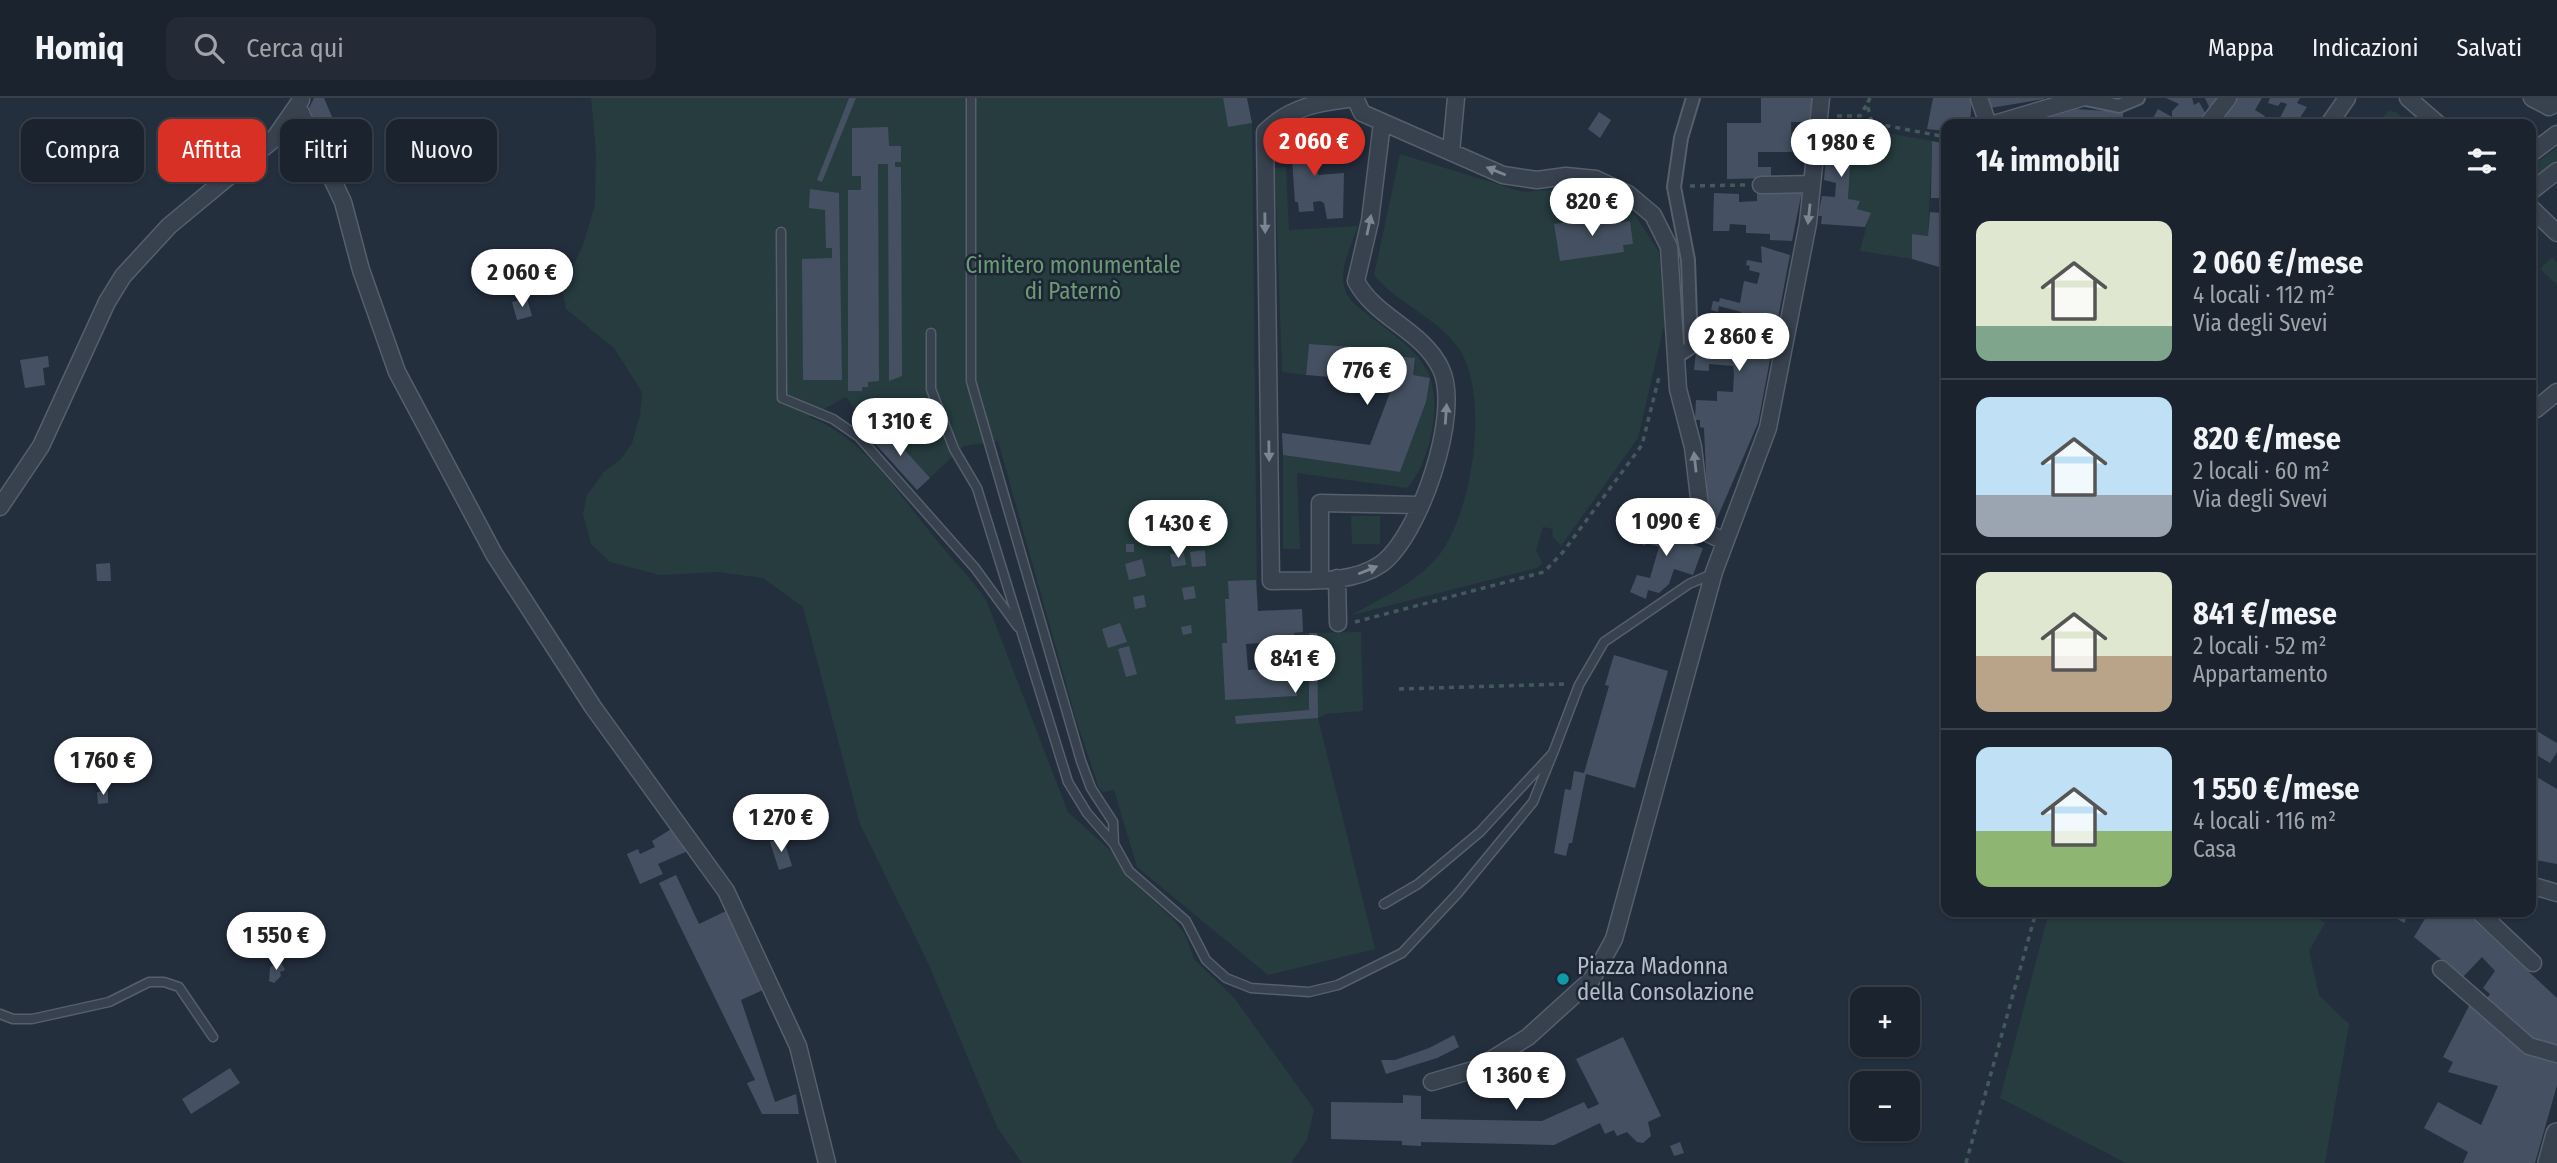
<!DOCTYPE html>
<html lang="it">
<head>
<meta charset="utf-8">
<style>
	body { margin:0; font-family:"Fira Sans Condensed",sans-serif; background:#242b36; color:#f1f3f6; height:100vh; display:flex; flex-direction:column; font-size:26px; white-space:nowrap }
	* { box-sizing:border-box; margin:0 }
	p { font-size:23px; color:#a0a4aa }
	.icon { flex:none; width:38px; height:38px; fill:none; stroke:currentColor; stroke-width:2; stroke-linecap:round; stroke-linejoin:round }
	.map { position:relative; flex:1; overflow:hidden }
	.side { position:absolute; left:1941px; top:21px; width:595px; height:798px; display:flex; flex-direction:column; background:#1b232e; border-radius:14px; box-shadow:0 2px 5px #0004,0 0 0 2px #39404a }
	.side>* { flex:none }
	.guide { position:absolute; left:21px; top:21px; width:665px; height:63px; display:flex; gap:14px }
	.tools { position:absolute; left:1850px; top:889px; display:grid; gap:14px }
	.tools a { display:grid; place-items:center; width:70px; height:70px; border-radius:14px; background:#1b232e; box-shadow:0 2px 5px #0004,0 0 0 2px #39404a; font-size:35px }
	.price { position:absolute; translate:-50% -60px; padding:0 16px; border-radius:24px; background:#fff; color:#222; font-size:23px; line-height:46px; filter:drop-shadow(0 2px 4px #0008) }
	.price::after { content:''; position:absolute; left:50%; top:42px; width:21px; height:16px; margin-left:-10px; background:inherit; clip-path:polygon(0 0,100% 0,50% 100%) }
	.price.current { background:#d93025; color:#fff }
	ul { padding:0; list-style:none }
	li { display:flex; align-items:center; gap:21px; height:175px; padding:0 35px }
	li+li { border-top:2px solid #39404a }
	li span { display:grid; place-items:center; flex:none; width:196px; height:140px; border-radius:14px; color:#555 }
	li>.icon { margin-inline-start:auto }
	span .icon { width:84px; height:84px; fill:#fffc; stroke-width:1 }
	li b { font-size:30px }
	h2 { display:flex; justify-content:space-between; align-items:center; height:84px; padding:0 35px; font-size:30px }
	.chip { padding:0 24px; border-radius:14px; background:#1b232e; box-shadow:0 2px 5px #0004,0 0 0 2px #39404a; font-size:24px; line-height:63px }
	.chip.current { background:#d93025; color:#fff }
	header { display:flex; align-items:center; gap:42px; box-sizing:border-box; height:98px; padding:0 35px; background:#1b232e; border-bottom:2px solid #39404a }
	header strong { font-size:33px }
	nav { display:flex; gap:38px; margin-inline-start:auto; font-size:24px }
	.search { width:490px; height:63px; background:#242b36; display:flex; align-items:center; gap:18px; box-sizing:border-box; padding:0 24px; border-radius:14px; color:#a0a4aa; font-size:26px }
	.map>svg:first-child { display:block }
</style>
</head>
<body>
<header>
<strong>Homiq</strong>
<div class="search"><svg class="icon" aria-label="search" viewBox="0 0 24 24"><circle cx="10" cy="10" r="6"/><path d="M15 15l6 6"/></svg>Cerca qui</div>
<nav><a>Mappa</a><a>Indicazioni</a><a>Salvati</a></nav>
</header>
<div class="map">
<svg width="2557" height="1065" viewBox="0 0 2557 1065">
	<rect width="100%" height="100%" fill="#242f3e"/>
	<path fill="#263c3f" d="M591 0H1223L1228 29 1252 25 1257 500 1225 502 1227 545 1222 546 1225 602 1297 598 1294 535 1361 534 1363 613 1326 616 1318 620 1375 851 1268 877 1137 769 1114 692 1103 694 1099 690 1077 625 998 343 964 348 917 392 871 341 874 337 846 299 809 319C864 339 899 397 935 440 952 462 971 479 986 502L1068 714 1113 755 1128 780 1172 820 1185 836 1194 861 1235 901 1314 1011 1307 1042 1291 1065H1022L997 1029 929 867 860 726 803 509 763 480 718 474 660 477 610 464 591 446 583 416 587 397 604 374 621 361 632 345 640 318 642 294 614 250 566 211 562 192 583 147 595 107 596 54Z
		M2389 13 2396 14 2410 26H2383L2380 23Z
		M1864 31 1932 43 1928 138 1912 136V161L1860 153 1870 115 1857 111 1860 103 1848 101 1850 65H1863Z
		M2557 50V64L2531 84V68Z
		M1400 56 1523 94 1590 89 1624 107 1635 117 1659 154 1665 223 1638 340 1561 448 1552 438 1553 431 1543 429 1536 452 1542 465 1537 470 1352 517C1379 501 1410 488 1432 465 1472 426 1490 302 1461 254 1440 220 1398 207 1374 177Z
		M1286 69 1289 132 1358 128C1352 146 1338 172 1345 191 1348 202 1357 208 1366 215 1409 250 1442 264 1433 326 1430 347 1422 374 1407 390L1297 375 1300 451H1283V357L1400 374 1426 304 1430 281 1413 277 1415 260 1309 246 1306 277 1282 274 1275 70Z
		M2552 159 2557 164V187L2540 171Z
		M1351 418H1380V446H1352Z
		M2049 814H2308L2325 825 2309 853 2319 897 2349 926 2325 1065H2126L2000 1000Z"/>
	<path fill="#455162" fill-rule="evenodd" d="M314 0H324L339 35 323 42 309 10Z
		M849 0H856L822 84 817 82Z
		M1223 0H1247L1252 25 1228 29Z
		M1761 0H1816L1811 24H1791L1792 54H1758V69H1771V80L1727 81V25H1761Z
		M1933 0H1972L1970 26H1946V33L1927 31Z
		M1988 0H2044V1L1990 10Z
		M2166 0H2192L2194 7 2199 4 2207 18 2199 26H2144V20L2152 22 2158 11 2172 19V13L2179 6Z
		M2205 0H2222L2211 13Z
		M2235 0H2262L2255 12 2265 18 2260 26H2218Z
		M2270 0H2300L2297 5 2307 9 2296 26H2292L2280 20 2287 6 2281 4 2278 8 2268 5Z
		M2076 11 2123 14V26H2027Z
		M1599 14 1611 22 1600 40 1588 31Z
		M1829 22H1846V34H1856V54H1851L1848 101 1860 103 1857 111 1871 115 1865 129 1821 126 1822 118H1818L1822 98 1835 99 1836 85 1824 82Z
		M888 29 889 48H901V64H895V69H901L902 278 889 283 888 66H878L879 283 868 284V289H862V293H848V92H861V78H852V30Z
		M298 31 308 51 297 54 296 35Z
		M1315 32 1318 77 1344 75 1343 120 1327 121 1324 105 1320 103 1313 104 1314 113 1299 114 1298 104H1295L1290 33Z
		M1932 43 1942 45 1939 100H1931Z
		M810 91 839 95 842 282H803L802 161 832 160V150H826L825 112 809 110Z
		M1802 93 1792 143 1770 142V136L1746 135V127L1730 126 1729 133H1713L1714 95 1739 96V104L1757 103V94Z
		M1944 98H1946V171L1912 161V136L1928 138 1930 114 1942 115Z
		M1616 118 1617 125 1630 123 1633 146 1623 147 1624 154 1560 163 1554 126Z
		M1761 148 1790 157 1758 325 1716 423 1708 420 1704 330 1700 329V322H1695L1696 302 1717 303V293L1733 294 1734 277 1733 268 1709 266V273L1694 272 1699 227 1712 230 1714 222 1738 229 1741 214 1719 208 1718 214 1711 212 1713 203 1719 204 1720 200 1740 205 1744 183 1757 186 1760 175 1749 172 1750 168 1746 167 1747 162 1762 165Z
		M527 200 532 218 517 222 512 204Z
		M1309 246 1396 252 1395 258 1415 260 1413 277 1430 280 1426 304 1400 374 1283 357 1282 335 1370 347 1391 292V284L1306 277Z
		M48 258 49 269 43 270 45 287 25 290 20 262Z
		M884 329 930 380 917 392 871 341Z
		M1641 427 1662 436 1665 427 1675 430V439L1682 441 1684 431 1691 433 1694 447 1703 450 1693 477 1674 471 1669 486 1659 495 1648 492 1646 501 1630 494 1637 477 1650 480 1659 449 1646 445 1645 448 1634 442Z
		M1126 446H1134V454H1126Z
		M1205 452 1206 468 1192 469 1190 454Z
		M1184 455 1186 467 1172 469 1170 456Z
		M1142 461 1146 478 1129 482 1125 466Z
		M110 465 111 483H97L96 466Z
		M1256 482 1258 513 1302 511 1303 534 1294 535 1297 598 1225 602 1222 545H1227L1225 501H1229L1228 483ZM1277 544 1279 570 1248 572 1246 546Z
		M1194 488 1196 500 1184 502 1182 490Z
		M1144 497 1146 509 1135 511 1133 499Z
		M1120 525 1127 544 1108 550 1102 531Z
		M1191 527 1192 535 1183 537 1181 529Z
		M1309 535H1317L1318 620 1236 626 1235 618 1309 612Z
		M1129 548 1137 576 1126 579 1118 551Z
		M1614 557 1668 573 1635 690 1586 676 1572 745H1569L1566 758 1554 755 1565 691 1571 692 1574 673 1584 675 1609 588 1605 587Z
		M2530 629 2557 645V654L2550 665 2530 653Z
		M2530 675 2557 691V766L2530 761Z
		M108 693V705L98 706 97 694Z
		M676 728 690 752 658 766 663 776 640 786 627 756 638 751 640 756 655 749 652 743Z
		M783 739 792 768 779 772 770 744Z
		M676 777 699 826 726 813 765 891 741 902 775 1004 796 996 799 1016H762L747 985 755 982 659 785Z
		M2386 814H2410L2404 825Z
		M2429 814 2467 816 2557 900V948L2532 940 2485 903 2490 896 2483 890 2495 873 2482 859 2463 879 2414 839Z
		M281 864 285 872 280 874 281 878 274 885 269 883 270 869Z
		M2470 906 2525 953 2557 961V987L2535 1065H2463L2468 1054 2424 1030 2438 1004 2481 1027 2498 988 2448 974 2453 964 2443 959Z
		M1454 937 1459 949 1437 960 1386 976 1381 962H1395L1429 950Z
		M1623 939 1661 1018 1648 1024 1651 1038 1643 1045 1637 1044 1627 1034 1617 1038 1614 1032 1605 1036 1600 1025 1554 1047 1421 1044V1048L1402 1047V1043L1331 1041V1004L1403 1005V997L1421 998V1021L1542 1023 1584 1004 1588 1011 1599 1006 1576 961Z
		M230 970 240 985 191 1016 182 1001Z
		M1680 1044 1684 1055 1674 1058 1670 1048Z"/>
	<g fill="none" stroke-linecap="round" stroke-linejoin="round">
		<g stroke="#565f6c" stroke-width="11">
			<path id="service" d="M971 0V283L1081 663 1091 690 1113 724 1114 746
				M781 134 782 300 833 321 859 339 975 470 1018 529
				M931 235V291L954 351 977 390 1068 684 1087 715 1114 746 1129 773 1186 823 1206 862 1226 880 1251 890 1309 894 1338 887 1402 855 1458 795 1533 704 1553 655
				M1384 806 1418 786 1480 734 1553 655 1579 587 1604 544 1689 486 1712 476
				M0 916 13 921H32L109 904 149 884H164L179 889 213 939"/>
		</g>
		<g stroke="#565f6c" stroke-width="16">
			<path id="pedestrian" d="M2081 0 2119 8 2138 0
				M1676 259 1691 249 1688 162 1674 89 1681 40 1693 0"/>
		</g>
		<g stroke="#565f6c" stroke-width="19">
			<path id="minor" d="M1355 0C1321 4 1291 8 1265 34L1271 483C1305 482 1351 487 1381 466 1419 439 1462 315 1441 271 1423 232 1375 220 1356 183L1370 123 1382 25
				M1355 0 1362 15 1503 77 1537 82 1566 78 1596 81 1628 96 1653 117 1669 149 1678 291 1693 349 1703 433 1724 443
				M1979 0 1988 26
				M2408 0 2438 26
				M2532 0 2549 9 2557 5
				M298 9 343 104 361 172 397 274 494 456 593 609 726 793 798 948 827 1065
				M1994 26 2081 0
				M2208 26 2228 0
				M2329 26 2347 0
				M1451 54 1456 0
				M2530 56 2557 36
				M1761 87 1812 86
				M2530 94 2557 73
				M2530 109 2557 135
				M2530 311H2536L2557 294
				M0 409 41 348 107 204 123 178 169 128 274 41 301 2
				M1337 480 1338 525
				M1320 482V405L1419 407
				M2530 787 2557 795
				M2479 814 2533 865
				M2441 871 2529 948 2557 956
				M1432 984 1476 971 1528 939 1592 881 1614 841 1714 474 1768 330 1808 125 1821 0"/>
		</g>
		<g stroke="#565f6c" stroke-width="24">
			<path id="tertiary" d="M2549 1065 2557 1036"/>
		</g>
		<path stroke="#44595c" stroke-width="3.5" stroke-dasharray="5 5" stroke-linecap="butt" d="M1870 0 1867 6 1872 25 1946 39
			M1837 18H1860L1867 6
			M1690 88 1745 87
			M1355 524 1544 474 1563 454 1642 347 1659 279
			M1399 591 1566 586
			M1966 1065 2036 814"/>
		<use href="#service" stroke="#38414e" stroke-width="8"/>
		<use href="#pedestrian" stroke="#38414e" stroke-width="12"/>
		<use href="#minor" stroke="#38414e" stroke-width="16"/>
		<use href="#tertiary" stroke="#38414e" stroke-width="21"/>
	</g>
	<defs><path id="oneway-solid" d="M-6-.8H1V-3.2L6.5 0L1 3.2V.8H-6Z" transform="scale(1.75)"/></defs>
	<g fill="#7c8592">
		<use href="#oneway-solid" transform="translate(1496 73) rotate(-158)"/>
		<use href="#oneway-solid" transform="translate(1809 116) rotate(96)"/>
		<use href="#oneway-solid" transform="translate(1265 125) rotate(89)"/>
		<use href="#oneway-solid" transform="translate(1369 127) rotate(-78)"/>
		<use href="#oneway-solid" transform="translate(1446 316) rotate(-86)"/>
		<use href="#oneway-solid" transform="translate(1269 353) rotate(89)"/>
		<use href="#oneway-solid" transform="translate(1695 364) rotate(-96)"/>
		<use href="#oneway-solid" transform="translate(1368 472) rotate(-22)"/>
	</g>
	<circle fill="#0f9aa8" stroke="#1d2633" stroke-width="2.5" cx="1563" cy="881" r="7"/>
	<g text-anchor="middle" stroke-width="5" stroke-linejoin="round" paint-order="stroke">
		<g font-size="23" fill="#6b9a76" stroke="#1d2633">
			<text x="1073" y="175">Cimitero monumentale<tspan x="1073" dy="26">di Paternò</tspan></text>
		</g>
		<g font-size="23" fill="#b4bcc9" stroke="#1d2633" text-anchor="start">
			<text x="1577" y="876">Piazza Madonna<tspan x="1577" dy="26">della Consolazione</tspan></text>
		</g>
	</g>
</svg>
<div class="tools">
<a>+</a>
<a>−</a>
</div>
<b class="price current" style="left:1314px;top:80px">2 060 €</b>
<b class="price" style="left:1841px;top:81px">1 980 €</b>
<b class="price" style="left:1592px;top:140px">820 €</b>
<b class="price" style="left:522px;top:211px">2 060 €</b>
<b class="price" style="left:1739px;top:275px">2 860 €</b>
<b class="price" style="left:1367px;top:309px">776 €</b>
<b class="price" style="left:900px;top:360px">1 310 €</b>
<b class="price" style="left:1666px;top:460px">1 090 €</b>
<b class="price" style="left:1178px;top:462px">1 430 €</b>
<b class="price" style="left:1295px;top:597px">841 €</b>
<b class="price" style="left:103px;top:699px">1 760 €</b>
<b class="price" style="left:781px;top:756px">1 270 €</b>
<b class="price" style="left:276px;top:874px">1 550 €</b>
<b class="price" style="left:1516px;top:1014px">1 360 €</b>
<div class="guide">
<a class="chip">Compra</a>
<a class="chip current">Affitta</a>
<a class="chip">Filtri</a>
<a class="chip">Nuovo</a>
</div>
<section class="side">
<h2>14 immobili<svg class="icon" aria-label="filters" viewBox="0 0 24 24"><path d="M4 7h16M4 17h16"/><circle cx="9" cy="7" r="2"/><circle cx="15" cy="17" r="2"/></svg></h2>
<ul>
<li><span style="background:linear-gradient(#dfe7d0 75%,#7fa58c 0)"><svg class="icon" aria-label="home" viewBox="0 0 24 24"><path d="M3 11l9-7 9 7M6 9v11h12V9"/></svg></span><div><b>2 060 €/mese</b><p>4 locali · 112 m²</p><p>Via degli Svevi</p></div></li>
<li><span style="background:linear-gradient(#bfe0f5 70%,#9aa5b1 0)"><svg class="icon" aria-label="home" viewBox="0 0 24 24"><path d="M3 11l9-7 9 7M6 9v11h12V9"/></svg></span><div><b>820 €/mese</b><p>2 locali · 60 m²</p><p>Via degli Svevi</p></div></li>
<li><span style="background:linear-gradient(#dfe7d0 60%,#b9a48a 0)"><svg class="icon" aria-label="home" viewBox="0 0 24 24"><path d="M3 11l9-7 9 7M6 9v11h12V9"/></svg></span><div><b>841 €/mese</b><p>2 locali · 52 m²</p><p>Appartamento</p></div></li>
<li><span style="background:linear-gradient(#bfe0f5 60%,#8fb573 0)"><svg class="icon" aria-label="home" viewBox="0 0 24 24"><path d="M3 11l9-7 9 7M6 9v11h12V9"/></svg></span><div><b>1 550 €/mese</b><p>4 locali · 116 m²</p><p>Casa</p></div></li>
</ul>
</section>
</div>
</body>
</html>
